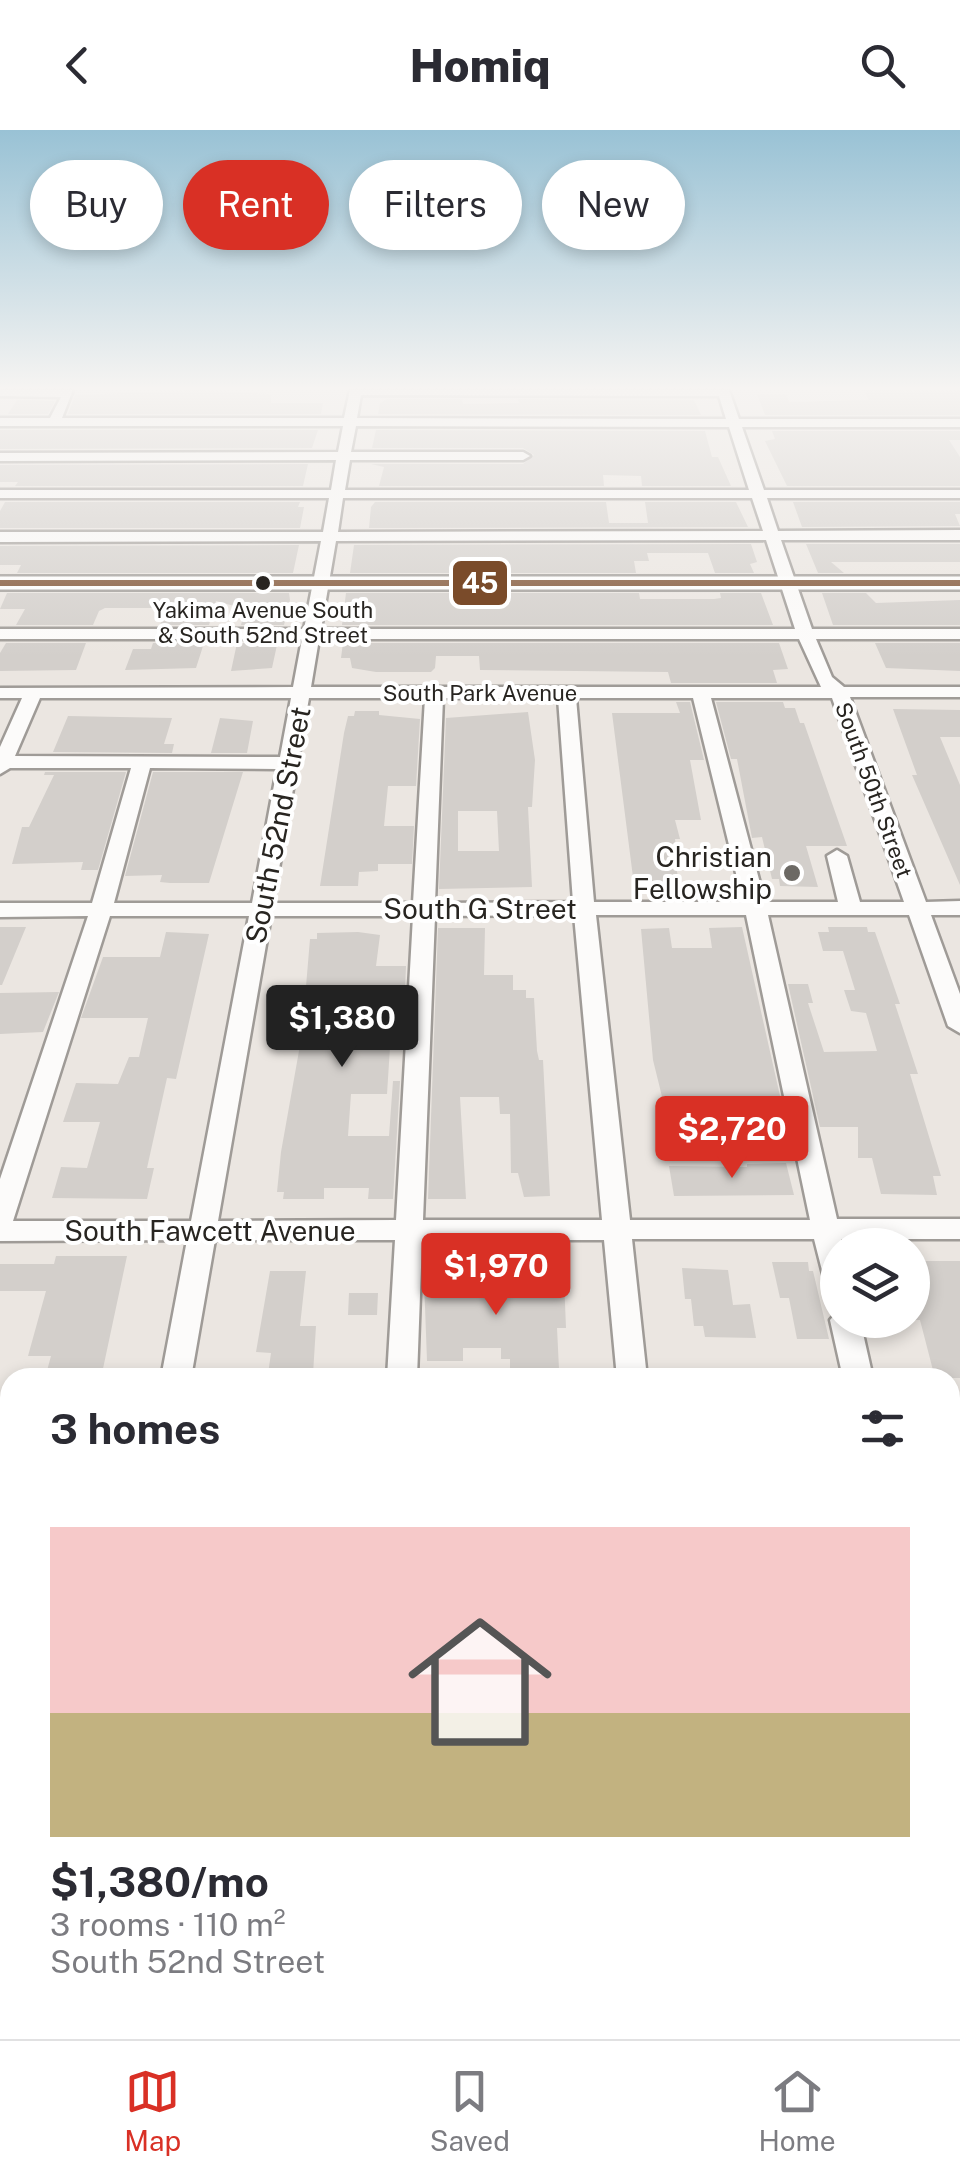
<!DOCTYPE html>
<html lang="en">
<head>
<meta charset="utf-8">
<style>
	body { margin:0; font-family:"Public Sans",sans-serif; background:#f2f2f3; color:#2b2b33; height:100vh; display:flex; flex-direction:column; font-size:38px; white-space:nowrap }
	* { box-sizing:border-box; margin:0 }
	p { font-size:32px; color:#7c7c81 }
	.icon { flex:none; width:55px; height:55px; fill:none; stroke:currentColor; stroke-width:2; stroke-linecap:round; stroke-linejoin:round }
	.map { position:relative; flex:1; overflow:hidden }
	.side { position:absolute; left:0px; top:1238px; width:960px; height:672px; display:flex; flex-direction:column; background:#fff; border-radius:30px 30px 0 0; box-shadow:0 5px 15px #0003 }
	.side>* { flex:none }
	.hud { position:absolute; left:30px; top:30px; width:900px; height:90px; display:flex; gap:20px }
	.buttons { position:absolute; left:820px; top:1098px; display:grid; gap:20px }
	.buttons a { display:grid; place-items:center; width:110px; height:110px; border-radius:50%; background:#fff; box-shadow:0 5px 15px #0003; font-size:50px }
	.price { position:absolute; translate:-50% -85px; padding:0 22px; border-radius:10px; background:#d93025; color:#fff; font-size:32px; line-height:65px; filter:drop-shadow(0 2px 5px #0008) }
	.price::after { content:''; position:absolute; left:50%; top:60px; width:30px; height:22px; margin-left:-15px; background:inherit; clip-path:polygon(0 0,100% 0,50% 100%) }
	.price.selected { background:#222; color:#fff }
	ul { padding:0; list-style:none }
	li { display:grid; align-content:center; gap:20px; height:530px; padding:0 50px }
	li span { display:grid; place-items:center; height:310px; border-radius:0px; color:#555 }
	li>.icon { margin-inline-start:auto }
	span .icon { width:180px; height:180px; fill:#fffc; stroke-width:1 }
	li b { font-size:42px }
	h2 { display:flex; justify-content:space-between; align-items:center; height:120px; padding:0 50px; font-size:42px }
	.pill { padding:0 35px; border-radius:45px; background:#fff; box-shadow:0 5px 15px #0003; font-size:35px; line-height:90px }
	.pill.selected { background:#d93025; color:#fff }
	header { display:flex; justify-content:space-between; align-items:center; height:130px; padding:0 50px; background:#fff; font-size:45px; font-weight:800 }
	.tab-bar { display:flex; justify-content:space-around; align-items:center; height:140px; border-top:2px solid #e1e1e2; background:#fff; font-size:28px; color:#7c7c81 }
	.tab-bar a { display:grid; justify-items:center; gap:5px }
	.tab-bar .selected { color:#d93025 }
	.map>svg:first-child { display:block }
</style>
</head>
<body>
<header><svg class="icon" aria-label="back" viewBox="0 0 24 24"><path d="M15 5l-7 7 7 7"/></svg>Homiq<svg class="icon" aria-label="search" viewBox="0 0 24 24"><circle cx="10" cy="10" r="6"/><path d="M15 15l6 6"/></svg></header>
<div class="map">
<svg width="960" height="1909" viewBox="0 0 960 1909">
	<rect width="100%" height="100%" fill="#ebe6e1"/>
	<path fill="#e3c9c9" d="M172 1900H482V1909H171Z"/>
	<path fill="#d3cfcb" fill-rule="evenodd" d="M198 260 271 264V273H323L321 284H68L75 265Z
		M864 260 960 261V285H765L757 264H786L789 272 869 270Z
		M387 269H462L463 274 519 273 518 269 694 270 701 285 378 284 380 273Z
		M17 270 55 271 48 284H8Z
		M0 300H318L312 318 0 319Z
		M376 300 705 301 712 327H718L731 356H642L641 346 603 345 604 356H379L384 337 371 334H523L534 325 523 318H372Z
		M772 301H960V310H949L960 327V356H787L765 311 775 309Z
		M308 334 303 356H15L18 352H0V335Z
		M5 372H300L298 377H304L300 398H0V381Z
		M375 372H606L609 393H648L645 372H736L748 397 369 398 371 377Z
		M793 372H960V384H955L960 396 802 397Z
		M751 414 757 432 750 434 754 443H715L708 423H647L649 431H634L636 443H350L354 415Z
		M806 414H960V432H831L844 443H818Z
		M299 415 293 443H17L21 435H0V416Z
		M7 463H289L290 470 284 495H241L245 479 216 471 209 495H160L166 481 162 478H105L99 481 93 495H16L25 479H0Z
		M346 463H639L640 469H714L721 468 720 463H761L773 495H342Z
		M822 463H866L876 473 960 470V495H833Z
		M6 513H86L76 540 0 541V523Z
		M153 513H204L196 538 125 540 133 519H151Z
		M237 513H281L277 515 272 538 231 541Z
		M343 513H779L788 539 773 540 777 553H671L668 542 480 540 479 526H436L435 538 431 542H376L352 538 350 528H341Z
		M875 513H960V541L886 538Z
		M676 572H690L704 630H690L701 690H675L680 709H675L678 730H674L680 754 634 755 612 583H680Z
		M716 572H783L785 578H795L800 593H804L847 716H806L818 757 780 756 779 749H772L762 707 752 708 737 629H731Z
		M893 579 960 580V607H940L960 655V755L912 645H917Z
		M355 581H379V585L420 589 416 656H388L384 696H414L412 734H378V741L359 742 358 756H320L344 603 348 586H354Z
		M528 582 535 630 532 677H528L532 757 439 759 446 588ZM458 681H497L499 721H458Z
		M68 586 172 588 164 614H174L172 623 53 622Z
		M220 588 253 591 247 623H211Z
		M45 642H126L98 740H81L83 732 12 734 22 697H29L54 645H44Z
		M153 642H243L209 753H170L160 752 162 745 125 746Z
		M0 797H26L2 855H0Z
		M742 797 787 997 669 995 653 930 641 799 669 798 672 818H712L709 798Z
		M828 797H867L868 802H875L900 874H895L918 944H910L941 1046H933L937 1065 881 1064 872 1028H858V997H820L788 854H808L813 873H808L824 922 877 921 866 883 851 881 844 860H855L843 821H823L818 802H829Z
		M438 798H485L484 845H513V860H526V868H534L537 921 539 930H543L550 1066 524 1067 518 1043H511L510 984H500L499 967H460L466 1069H428Z
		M166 802 209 804 176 949 167 948 147 1038H154L147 1069 52 1068 61 1037 87 1038 100 992H63L76 953 118 954 129 927H139L148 888H81L103 827H160Z
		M358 802 380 805 376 836H406L404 886H392L387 964H351L348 1006H389L393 951H400L393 1069H368L369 1058H324V1069H283L284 1062H277L281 1022 302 904 310 809H317V803Z
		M59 862 43 902 0 904V863Z
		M786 1033 794 1065 674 1066 669 1036 747 1037V1034Z
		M56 1126H127L101 1248H45L51 1226H28L46 1161H0V1134H54Z
		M912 1131H960V1248H935L920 1190H912Z
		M772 1132H808L809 1141H813L829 1209H797L789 1168H780Z
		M682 1138 728 1140 733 1175 750 1174 756 1208 705 1207 703 1196H694L691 1169H685Z
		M270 1141H306L300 1196H316L313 1244H268L271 1223 256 1222Z
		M457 1142H480V1147L550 1143V1148H564L566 1198H557L559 1239H510V1229H501V1218H463V1231H427L424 1149 457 1147Z
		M349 1163H378L377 1185H348Z"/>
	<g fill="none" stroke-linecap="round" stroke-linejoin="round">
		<g stroke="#9f9b97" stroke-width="5">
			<path id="minor" d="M0 260H73L62 288H344L350 260H729L739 289H960V297H742L764 360H960V368H767L778 401 960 400V410H781L812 499H960V509H816L832 547 844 557H960V567H850L926 772 960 771V785H931L960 864V903L948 896 909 785H768L837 1089H960V1109H841L843 1115H838V1167L828 1164 814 1109H632L647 1248H617L604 1110H422L417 1248H387L395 1110H215L191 1248H161L187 1110 0 1111V1049L88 786 0 787V773H92L131 638H10L0 644V617L22 568H0V558L293 557 302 509H0V499H304L321 411 0 412V402H323L329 368H0V360H331L336 330 0 331V323L338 322 343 296H0V288H50L61 267 0 266ZM361 265 719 266 726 289 357 288ZM356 296 729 297 749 360H345L350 330H523L530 326 523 322H351ZM343 368H752L763 401 338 402ZM766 410 795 499H321L336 411ZM319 509H799L821 557H311ZM40 568H291L280 627 15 626ZM309 568H425L413 773H273ZM443 568H558L573 772 435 773ZM576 568H693L743 772H594ZM711 568H832L904 772H860L847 726 837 720 827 726 838 772H765ZM150 638 277 639 252 773H114ZM574 785 602 1090H423L435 786ZM596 785H746L810 1090H630ZM110 786H249L191 1091H13ZM271 786H413L396 1090 218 1091Z
				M838 1181V1190H860L873 1248H843L830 1190Z
				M950 1534H960V1566H950Z
				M0 1570H10V1604H0Z
				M41 1900H83L81 1909H39Z"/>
		</g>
		<g stroke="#9f9b97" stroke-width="6">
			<path id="major" d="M0 447H960V459H0Z"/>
		</g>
		<path stroke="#d2d2d0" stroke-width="8" stroke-dasharray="15 8" stroke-linecap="butt" d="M950 1754H960
			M950 1781H960
			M624 1900V1909
			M560 1909 561 1900"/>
		<use href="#minor" fill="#fcfbfa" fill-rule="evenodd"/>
		<use href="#major" fill="#fcfbfa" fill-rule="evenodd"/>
		<g stroke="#fff" stroke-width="7">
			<path id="bus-1" d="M0 450H960V456H0Z"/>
		</g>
		<use href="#bus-1" fill="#7a4b2a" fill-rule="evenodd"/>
	</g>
	<linearGradient id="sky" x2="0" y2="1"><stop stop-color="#99c2d5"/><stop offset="0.49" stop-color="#f6f4f2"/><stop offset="1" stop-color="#f6f4f2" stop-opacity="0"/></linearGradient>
	<rect width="960" height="527" fill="url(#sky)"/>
	<circle fill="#282521" stroke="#fff" stroke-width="4" cx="263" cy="453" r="9"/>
	<circle fill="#6c6964" stroke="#fff" stroke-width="4" cx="792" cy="743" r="10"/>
	<g text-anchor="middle" stroke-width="8" stroke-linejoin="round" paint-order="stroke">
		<g font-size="22" fill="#282521" stroke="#fff">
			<text x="263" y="488">Yakima Avenue South<tspan x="263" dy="25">&amp; South 52nd Street</tspan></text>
		</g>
		<g font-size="22" fill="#282521" stroke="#fff">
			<text x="480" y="571">South Park Avenue</text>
			<text transform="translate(874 660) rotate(70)" y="8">South 50th Street</text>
		</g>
		<g font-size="28" fill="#282521" stroke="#fff">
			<text transform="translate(278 695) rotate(-79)" y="10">South 52nd Street</text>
			<text x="480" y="789">South G Street</text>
			<text x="210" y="1111">South Fawcett Avenue</text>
		</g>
		<g font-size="28" fill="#282521" stroke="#fff" text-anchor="end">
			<text x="772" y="737">Christian<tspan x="772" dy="32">Fellowship</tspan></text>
		</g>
	</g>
	<rect stroke="#fff" stroke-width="4" x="451" y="429" width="58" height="48" rx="10" fill="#7a4b2a"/>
	<g font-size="28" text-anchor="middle" font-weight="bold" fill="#fff">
		<text x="480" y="463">45</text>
	</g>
</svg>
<div class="buttons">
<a><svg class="icon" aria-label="layers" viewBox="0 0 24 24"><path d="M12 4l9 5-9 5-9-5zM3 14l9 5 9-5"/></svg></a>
</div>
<b class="price selected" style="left:342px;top:940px">$1,380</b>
<b class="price" style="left:732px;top:1051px">$2,720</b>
<b class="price" style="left:496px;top:1188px">$1,970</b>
<div class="hud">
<a class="pill">Buy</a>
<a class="pill selected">Rent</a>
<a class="pill">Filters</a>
<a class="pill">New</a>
</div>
<section class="side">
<h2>3 homes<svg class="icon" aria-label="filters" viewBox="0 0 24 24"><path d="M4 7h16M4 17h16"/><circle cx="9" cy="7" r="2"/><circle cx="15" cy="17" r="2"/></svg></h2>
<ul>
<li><span style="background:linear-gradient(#f6c9c9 60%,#c2b280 0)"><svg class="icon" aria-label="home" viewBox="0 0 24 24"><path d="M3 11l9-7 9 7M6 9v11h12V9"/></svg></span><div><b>$1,380/mo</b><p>3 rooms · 110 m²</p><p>South 52nd Street</p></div></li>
</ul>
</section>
</div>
<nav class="tab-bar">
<a class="selected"><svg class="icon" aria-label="map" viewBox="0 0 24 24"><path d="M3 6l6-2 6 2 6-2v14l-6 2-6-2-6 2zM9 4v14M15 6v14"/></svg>Map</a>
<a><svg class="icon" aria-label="saved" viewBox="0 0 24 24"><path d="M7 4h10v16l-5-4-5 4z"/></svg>Saved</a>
<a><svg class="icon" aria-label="home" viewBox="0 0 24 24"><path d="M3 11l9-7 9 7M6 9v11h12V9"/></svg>Home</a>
</nav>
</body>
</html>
